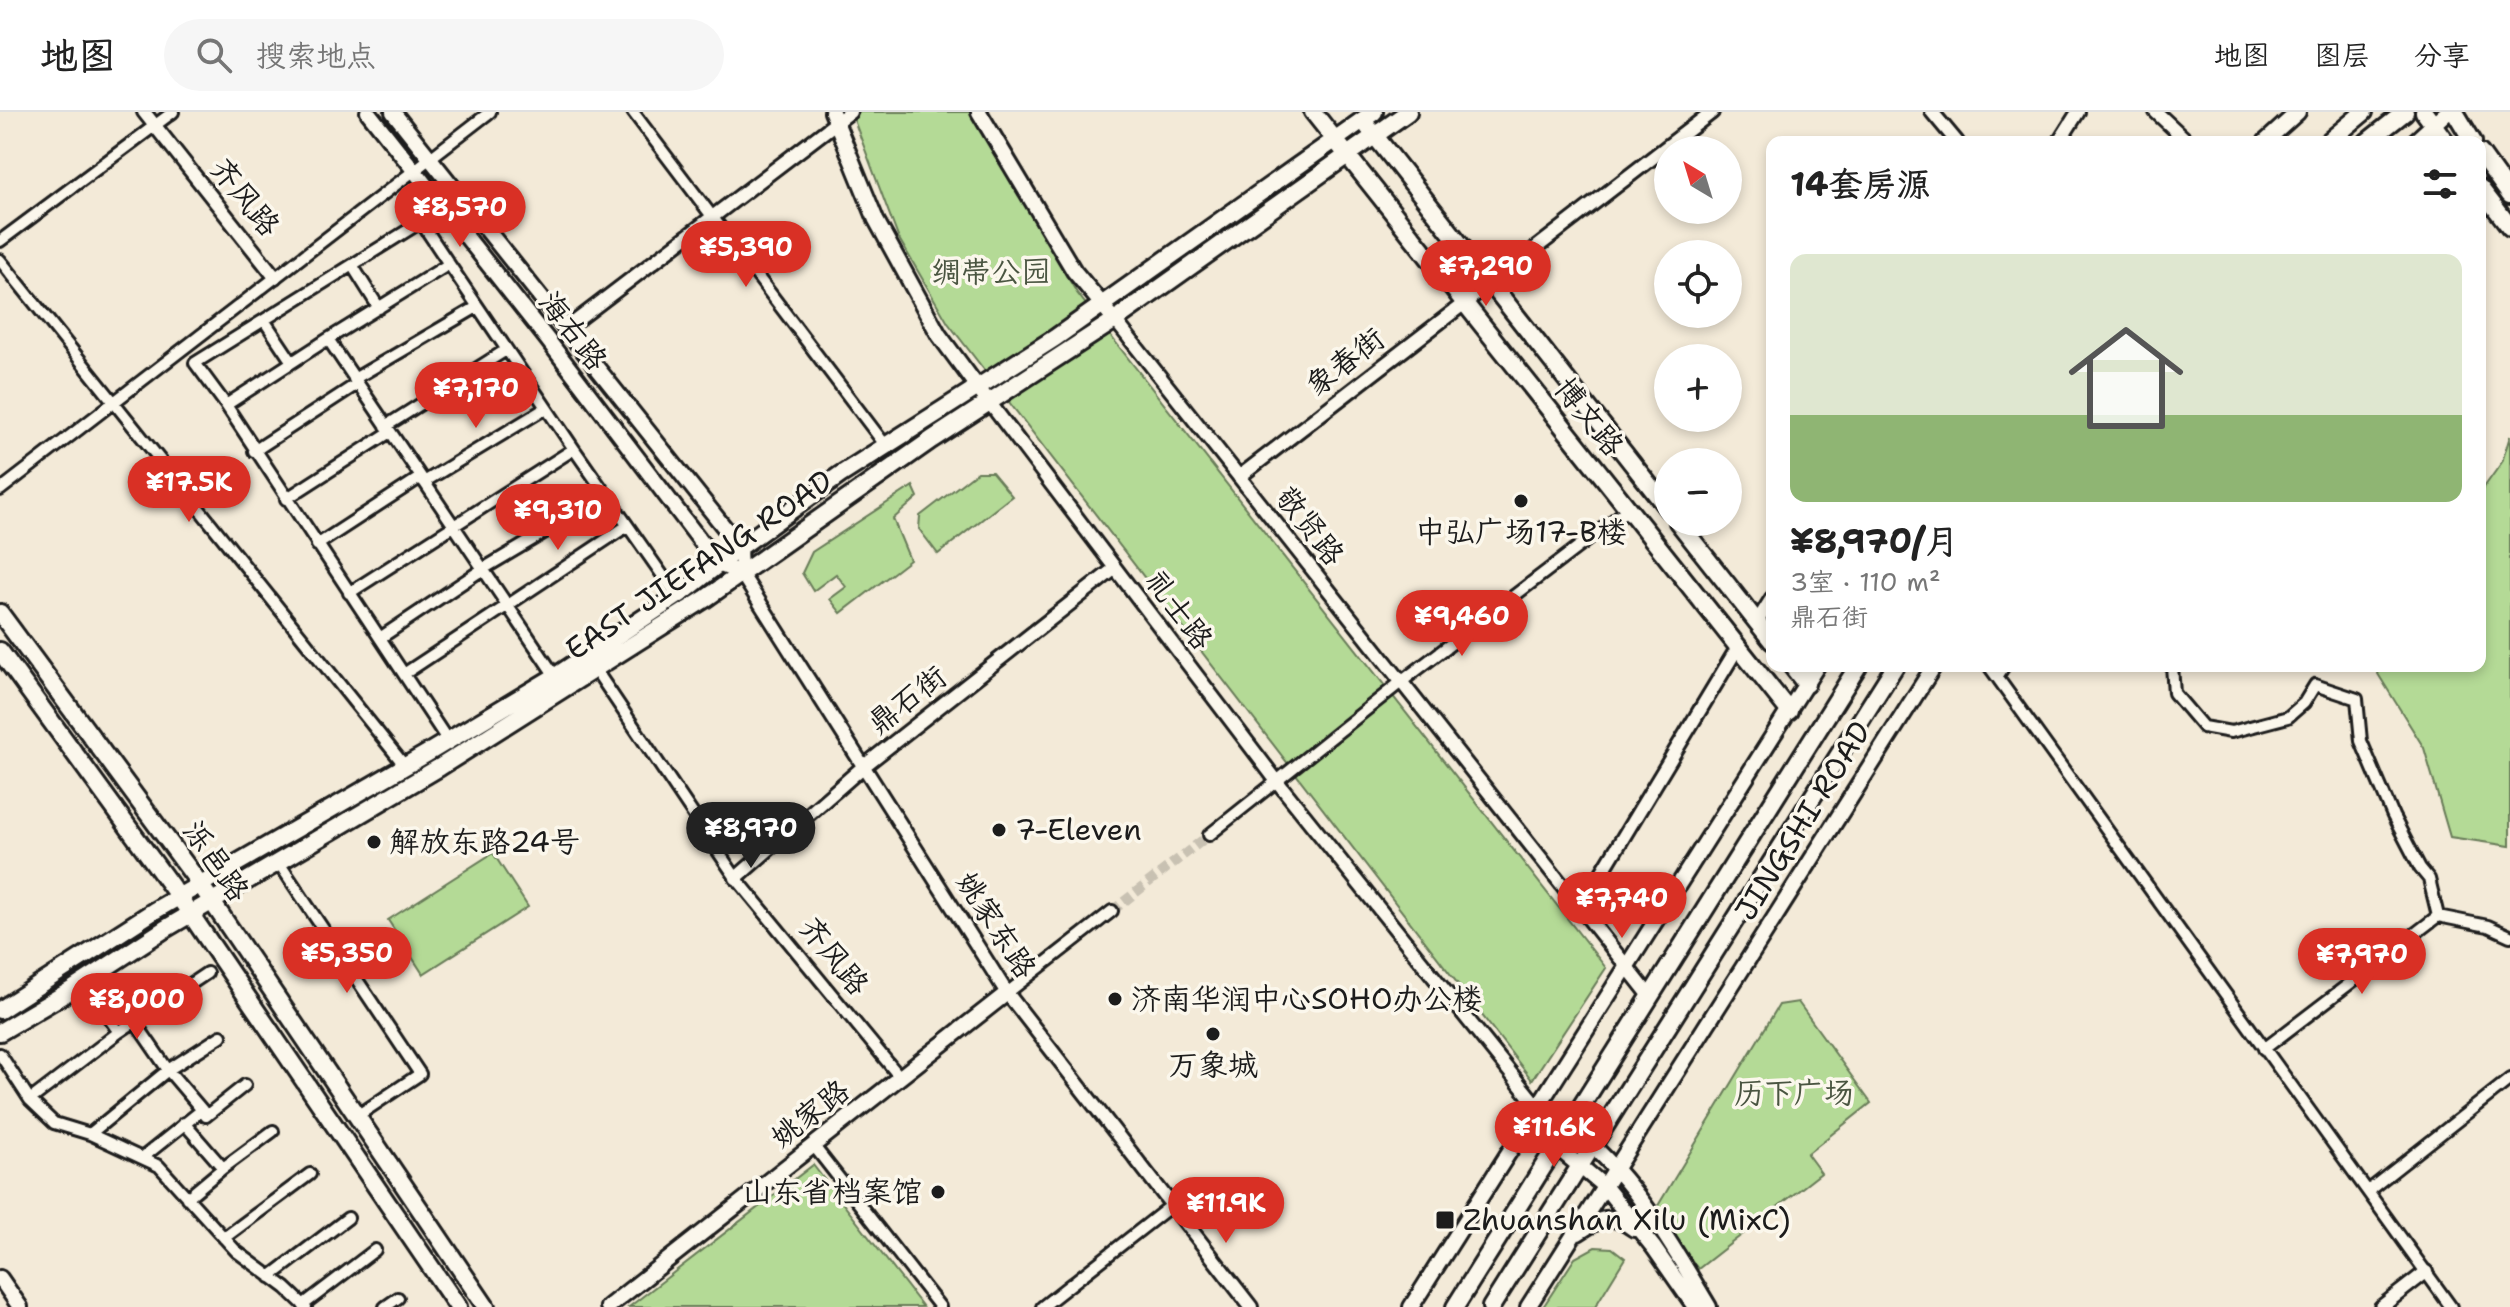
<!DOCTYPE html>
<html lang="zh">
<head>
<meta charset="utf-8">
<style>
	body { margin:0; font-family:"Shantell Sans","LXGW WenKai TC",sans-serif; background:#f6f6f6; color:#222; height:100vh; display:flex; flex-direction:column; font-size:30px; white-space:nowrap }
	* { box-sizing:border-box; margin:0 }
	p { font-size:26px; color:#767676 }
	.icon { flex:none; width:44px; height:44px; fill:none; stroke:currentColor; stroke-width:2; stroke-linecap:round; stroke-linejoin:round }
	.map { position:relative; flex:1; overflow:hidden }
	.details { position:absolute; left:1766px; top:24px; width:720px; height:536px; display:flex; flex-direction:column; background:#fff; border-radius:16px; box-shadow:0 4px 12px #0003 }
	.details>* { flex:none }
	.needle { width:52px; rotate:322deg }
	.fabs { position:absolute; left:1654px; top:24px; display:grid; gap:16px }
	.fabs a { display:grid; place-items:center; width:88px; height:88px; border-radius:50%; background:#fff; box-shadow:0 4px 12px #0003; font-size:40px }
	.price { position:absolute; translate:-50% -68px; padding:0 18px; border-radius:28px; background:#d93025; color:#fff; font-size:26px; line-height:52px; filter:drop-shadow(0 2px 4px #0008) }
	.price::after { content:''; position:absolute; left:50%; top:48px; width:24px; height:18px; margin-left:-12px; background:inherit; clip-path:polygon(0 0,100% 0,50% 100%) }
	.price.selected { background:#222; color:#fff }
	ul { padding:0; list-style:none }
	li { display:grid; align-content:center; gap:16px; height:424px; padding:0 24px }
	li+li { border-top:2px solid #e0e0e0 }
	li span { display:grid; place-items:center; height:248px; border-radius:16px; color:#555 }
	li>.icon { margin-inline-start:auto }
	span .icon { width:144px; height:144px; fill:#fffc; stroke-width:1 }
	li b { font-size:34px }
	h2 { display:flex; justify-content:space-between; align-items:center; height:96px; padding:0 24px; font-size:34px }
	header { display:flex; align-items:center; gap:48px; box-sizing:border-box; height:112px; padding:0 40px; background:#fff; border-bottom:2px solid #e0e0e0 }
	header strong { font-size:38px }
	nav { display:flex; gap:44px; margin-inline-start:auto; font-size:28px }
	.search { width:560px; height:72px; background:#f6f6f6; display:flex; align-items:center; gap:20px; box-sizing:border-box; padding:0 28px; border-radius:44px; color:#767676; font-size:30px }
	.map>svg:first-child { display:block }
</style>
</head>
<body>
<header>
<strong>地图</strong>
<div class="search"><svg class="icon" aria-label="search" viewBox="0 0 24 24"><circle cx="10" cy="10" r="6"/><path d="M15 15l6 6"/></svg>搜索地点</div>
<nav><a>地图</a><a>图层</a><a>分享</a></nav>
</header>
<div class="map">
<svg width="2510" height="1195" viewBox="0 0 2510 1195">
	<rect width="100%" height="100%" fill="#f3ead8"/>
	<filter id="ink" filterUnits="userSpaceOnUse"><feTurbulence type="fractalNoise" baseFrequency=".0125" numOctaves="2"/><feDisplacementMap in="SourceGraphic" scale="16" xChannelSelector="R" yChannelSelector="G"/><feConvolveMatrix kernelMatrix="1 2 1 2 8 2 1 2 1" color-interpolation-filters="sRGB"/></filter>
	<g filter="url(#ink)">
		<path fill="#b4da96" stroke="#687b59" stroke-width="2" d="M851 0H970L1077 181 1606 856 1532 968 948 211 898 125Z
			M2510 324V734L2450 725 2424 636 2378 562 2381 554H2480V381L2502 350Z
			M977 360H992L1012 384 938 442 919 417 920 404Z
			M913 374 918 385 893 407 910 448 841 501 830 487 846 475 836 462 813 479 802 461 812 440Z
			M493 741 528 795 423 862 388 808Z
			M1798 890 1871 991 1807 1042 1821 1061 1698 1157 1656 1097 1779 893Z
			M813 1053 923 1195H629Z
			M1595 1135 1612 1136 1625 1146 1595 1195H1543L1575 1146Z"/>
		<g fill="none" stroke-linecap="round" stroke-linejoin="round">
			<path stroke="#c8c1b2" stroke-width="10" stroke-dasharray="10 5" stroke-linecap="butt" d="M1112 799 1209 723"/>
			<g stroke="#1c1c1c" stroke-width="16">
				<path id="minor" d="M633 0 886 334
					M0 129 173 0
					M0 148 405 654
					M449 152 574 337 677 484
					M352 153 379 196
					M264 208 292 250
					M328 227 226 293 195 251 421 110 449 152 328 227 555 564
					M354 267 477 195
					M226 293 448 629
					M386 314 506 238
					M254 339 357 272
					M424 370 546 296
					M0 378 490 0
					M286 387 390 320
					M317 433 421 365
					M349 481 574 337
					M380 526 483 457 606 384
					M1989 554 2451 1195
					M2172 554 2174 581 2203 615 2231 620 2288 605 2304 591 2315 573 2357 587 2361 629 2393 704 2420 756 2429 767 2438 804 2488 814 2510 824
					M595 557 736 766 899 964
					M404 562 627 414
					M1997 565 2004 554
					M1209 723 1401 570 1628 397
					M279 751 420 962 357 1004
					M83 870 119 920 207 861
					M1007 881 1112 799
					M135 910 168 958 221 924
					M2264 937 2438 804
					M0 942 30 988 54 1011 90 1022 159 1054 236 1139 286 1176 306 1195
					M30 988 119 920
					M202 998 206 1004 245 973
					M184 1011 223 1056 273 1019
					M90 1022 168 958 202 998 142 1046
					M813 1033 940 1195
					M2368 1079 2510 967
					M187 1086 223 1056
					M224 1126 310 1062
					M270 1165 348 1106
					M303 1193 375 1138
					M385 1195 398 1186
					M1042 1195 1172 1093"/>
			</g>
			<g stroke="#1c1c1c" stroke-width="18">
				<path id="tertiary" d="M144 0 275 165
					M1932 0 1957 30
					M2156 0 2188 30
					M2059 30 2078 0
					M1115 208 1650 884
					M567 216 850 0
					M989 290 1276 668 1537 994
					M1239 365 1712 0
					M740 435 741 461 1007 881 1251 1195
					M1757 510 1772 486
					M736 766 864 654 1114 457
					M1580 797 1738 535
					M2381 1195 2426 1160"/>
			</g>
			<g stroke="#1c1c1c" stroke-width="20">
				<path id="secondary" d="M368 0 547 227 718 452 741 461
					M393 0 740 435
					M832 0 876 108 939 223 984 284
					M979 0 1074 159 1115 208
					M2265 30 2298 0
					M2414 30 2447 0
					M1537 994C1548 1000 1559 1006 1569 1014 1631 1060 1670 1130 1709 1195
					M1528 1011 1605 1075 1654 1136 1695 1195
					M1578 1121C1600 1106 1611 1100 1634 1117
					M0 1166 20 1195
					M608 1195 1007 881
					M1411 1195 1817 554
					M1528 1195 1934 554"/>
			</g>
			<g stroke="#1c1c1c" stroke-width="22">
				<path id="primary" d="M1313 0 1789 599
					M2424 0 2446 30
					M2455 0 2473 30
					M1368 15 1668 397
					M2480 41 2510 83
					M2480 76 2510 115
					M1678 410 1772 529
					M0 501 200 772 486 1195
					M0 539 179 785 458 1195
					M1792 554 1806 572
					M0 898 154 799 426 642 559 562 686 478 740 435 840 363 1055 226 1374 0
					M0 920 73 877 165 817 440 655 705 487 931 328 1115 208 1408 0"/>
			</g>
			<g stroke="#1c1c1c" stroke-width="22">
				<path id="trunk" d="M2328 30 2364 0
					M2367 30 2405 0
					M1455 1195 1858 554
					M1491 1195 1895 554"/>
			</g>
			<use href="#minor" stroke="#fbf7ec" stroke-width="10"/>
			<use href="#tertiary" stroke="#fbf7ec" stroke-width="12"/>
			<use href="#secondary" stroke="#fbf7ec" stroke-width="14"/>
			<use href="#primary" stroke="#fbf7ec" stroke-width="16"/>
			<use href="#trunk" stroke="#fbf7ec" stroke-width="16"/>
		</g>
	</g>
	<g fill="#1c1c1c" stroke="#fbf7ec" stroke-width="3">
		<circle cx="1521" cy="389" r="8"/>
		<circle cx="999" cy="718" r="8"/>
		<circle cx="374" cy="730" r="8"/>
		<circle cx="1115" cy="887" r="8"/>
		<circle cx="1213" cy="922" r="8"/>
		<circle cx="938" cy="1080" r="8"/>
		<rect x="1435" y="1098" width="20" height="20" rx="4"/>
	</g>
	<g text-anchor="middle" stroke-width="7" stroke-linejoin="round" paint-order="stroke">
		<g font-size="30" fill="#1c1c1c" stroke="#fbf7ec">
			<text transform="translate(245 85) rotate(51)" y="10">齐风路</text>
			<text transform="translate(573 219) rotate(52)" y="10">海右路</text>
			<text transform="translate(1345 250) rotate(-38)" y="10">象春街</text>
			<text transform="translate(1589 305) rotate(51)" y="10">博文路</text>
			<text transform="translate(1310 414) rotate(52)" y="10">敬贤路</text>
			<text transform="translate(699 453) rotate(-34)" y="10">EAST JIEFANG ROAD</text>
			<text transform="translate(1179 498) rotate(53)" y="10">礼士路</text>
			<text transform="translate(907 588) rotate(-38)" y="10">鼎石街</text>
			<text transform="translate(1803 709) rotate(-58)" y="10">JINGSHI ROAD</text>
			<text transform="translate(216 749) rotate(55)" y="10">泺邑路</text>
			<text transform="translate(996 813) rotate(57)" y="10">姚家东路</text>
			<text transform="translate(834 844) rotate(51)" y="10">齐风路</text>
			<text transform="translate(810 1002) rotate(-38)" y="10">姚家路</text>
		</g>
		<g font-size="30" fill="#4a5541" stroke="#fbf7ec">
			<text x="991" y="170">绸带公园</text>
			<text x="1794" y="991">历下广场</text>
		</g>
		<g font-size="30" fill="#1c1c1c" stroke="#fbf7ec" text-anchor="start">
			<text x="1521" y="430" text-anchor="middle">中弘广场17-B楼</text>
			<text x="1015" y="728">7-Eleven</text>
			<text x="390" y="740">解放东路24号</text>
			<text x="1131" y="897">济南华润中心SOHO办公楼</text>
			<text x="1213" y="963" text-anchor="middle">万象城</text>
			<text x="922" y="1090" text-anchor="end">山东省档案馆</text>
			<text x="1463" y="1118">Zhuanshan Xilu (MixC)</text>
		</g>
	</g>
</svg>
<div class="fabs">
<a><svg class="needle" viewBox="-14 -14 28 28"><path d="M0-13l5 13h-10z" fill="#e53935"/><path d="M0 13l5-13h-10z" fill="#767676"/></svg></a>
<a><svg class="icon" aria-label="locate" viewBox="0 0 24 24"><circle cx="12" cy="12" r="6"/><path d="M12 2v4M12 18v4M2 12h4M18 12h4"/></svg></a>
<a>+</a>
<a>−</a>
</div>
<b class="price" style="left:460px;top:137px">¥8,570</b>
<b class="price" style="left:746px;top:177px">¥5,390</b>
<b class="price" style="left:1486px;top:196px">¥7,290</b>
<b class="price" style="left:476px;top:318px">¥7,170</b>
<b class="price" style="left:189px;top:412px">¥17.5K</b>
<b class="price" style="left:558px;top:440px">¥9,310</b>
<b class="price" style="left:1462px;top:546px">¥9,460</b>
<b class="price selected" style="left:751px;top:758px">¥8,970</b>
<b class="price" style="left:1622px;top:828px">¥7,740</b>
<b class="price" style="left:347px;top:883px">¥5,350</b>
<b class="price" style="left:2362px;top:884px">¥7,970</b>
<b class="price" style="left:137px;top:929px">¥8,000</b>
<b class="price" style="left:1554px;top:1057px">¥11.6K</b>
<b class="price" style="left:1226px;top:1133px">¥11.9K</b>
<section class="details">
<h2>14套房源<svg class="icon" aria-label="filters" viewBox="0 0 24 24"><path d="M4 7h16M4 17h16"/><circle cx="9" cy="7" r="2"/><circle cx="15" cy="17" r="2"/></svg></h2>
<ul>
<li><span style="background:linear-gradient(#dfe7d0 65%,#8fb573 0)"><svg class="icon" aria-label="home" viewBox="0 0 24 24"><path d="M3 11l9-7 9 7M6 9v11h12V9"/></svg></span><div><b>¥8,970/月</b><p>3室 · 110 m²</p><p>鼎石街</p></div></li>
</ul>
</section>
</div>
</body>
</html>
